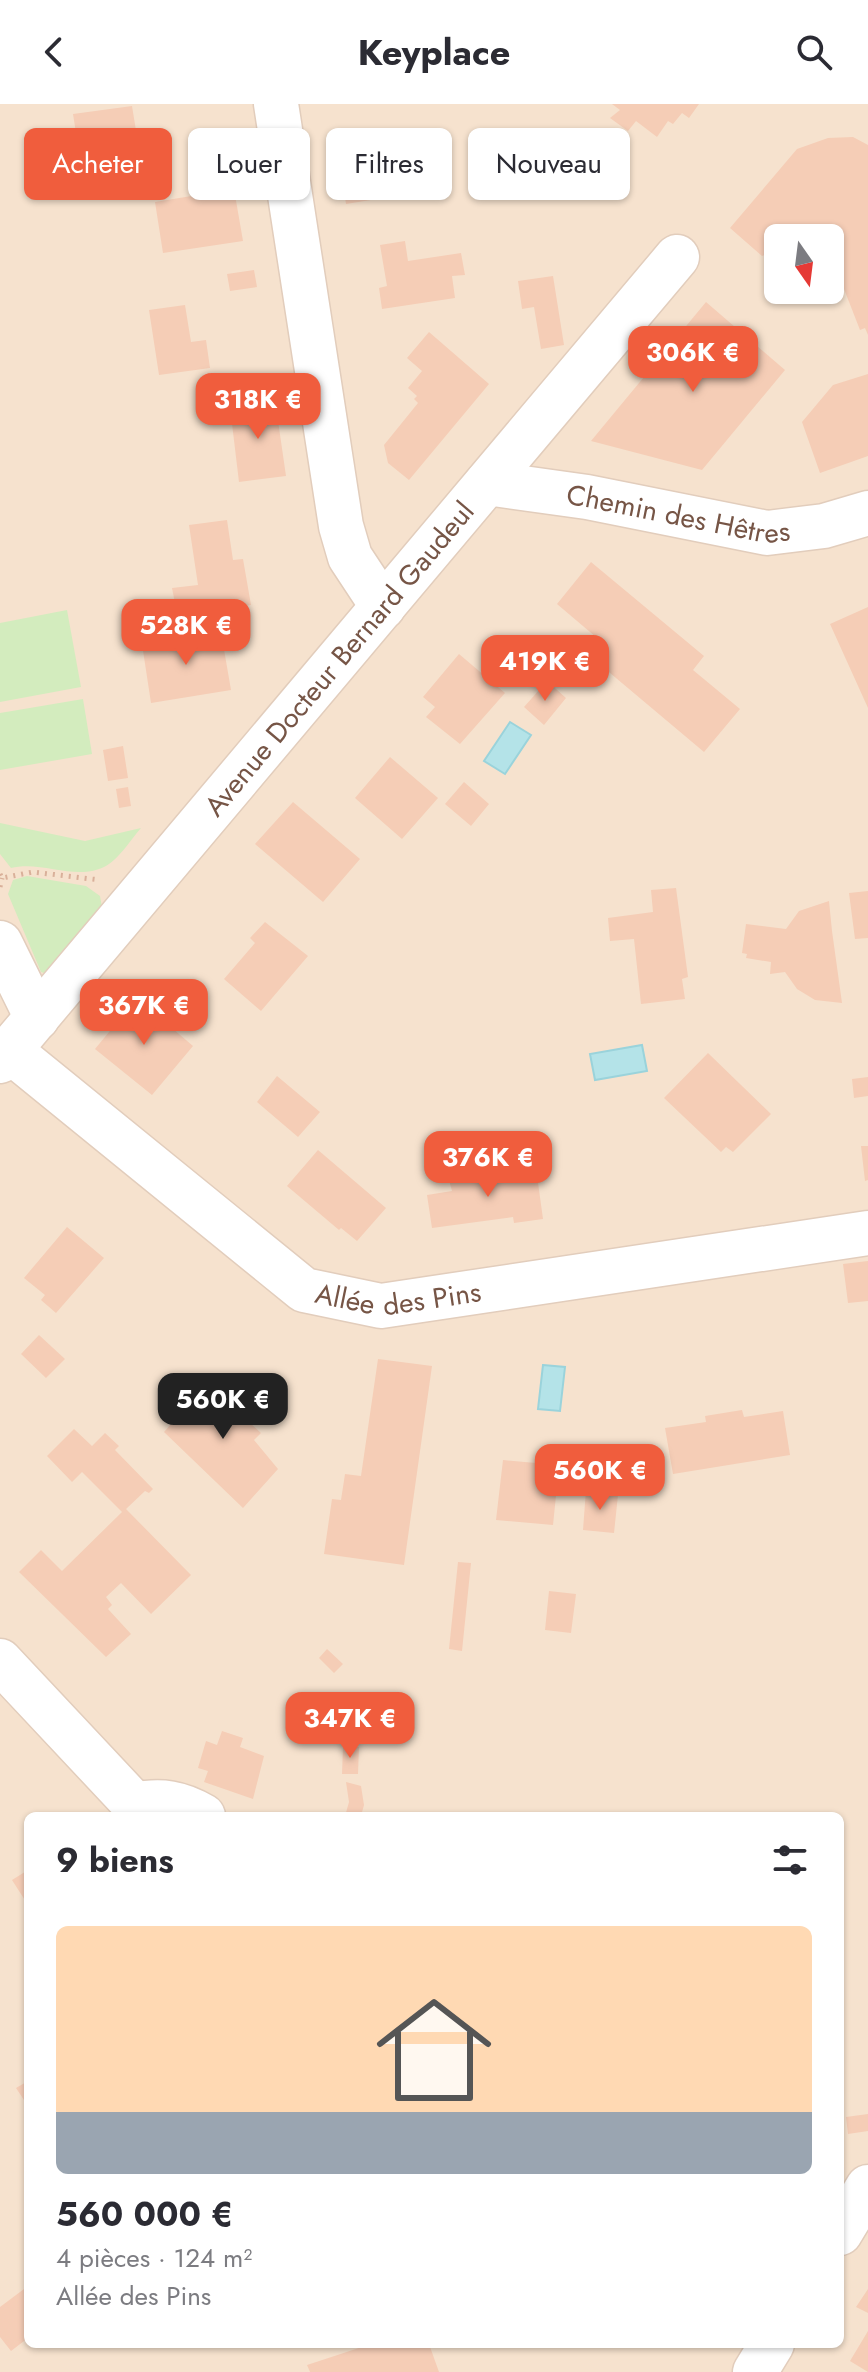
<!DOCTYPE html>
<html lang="fr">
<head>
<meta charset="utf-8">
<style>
	body { margin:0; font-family:Jost,sans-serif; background:#f7f7f7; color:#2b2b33; height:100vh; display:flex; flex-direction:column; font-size:30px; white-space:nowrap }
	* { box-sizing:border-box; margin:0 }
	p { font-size:26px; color:#7c7c81 }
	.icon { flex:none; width:44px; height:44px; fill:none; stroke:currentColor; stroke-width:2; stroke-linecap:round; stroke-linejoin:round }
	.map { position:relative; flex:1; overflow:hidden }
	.panel { position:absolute; left:24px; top:1708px; width:820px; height:536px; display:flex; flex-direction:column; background:#fff; border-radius:12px; box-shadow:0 2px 6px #0004 }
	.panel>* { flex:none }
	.top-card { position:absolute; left:24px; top:24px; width:820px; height:72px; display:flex; gap:16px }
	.needle { width:52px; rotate:166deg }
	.buttons { position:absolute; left:764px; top:120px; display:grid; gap:16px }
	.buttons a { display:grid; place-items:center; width:80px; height:80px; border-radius:12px; background:#fff; box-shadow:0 2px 6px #0004; font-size:40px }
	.price { position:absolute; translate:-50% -68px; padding:0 18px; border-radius:16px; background:#f05d3d; color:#fff; font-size:26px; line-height:52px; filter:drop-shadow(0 2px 4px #0008) }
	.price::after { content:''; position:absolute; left:50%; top:48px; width:24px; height:18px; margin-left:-12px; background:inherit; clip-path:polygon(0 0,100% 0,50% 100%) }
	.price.current { background:#222; color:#fff }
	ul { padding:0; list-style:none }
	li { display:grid; align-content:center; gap:16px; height:424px; padding:0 32px }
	li span { display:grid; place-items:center; height:248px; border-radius:12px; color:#555 }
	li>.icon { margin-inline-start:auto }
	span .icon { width:144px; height:144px; fill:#fffc; stroke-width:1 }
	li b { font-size:34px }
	h2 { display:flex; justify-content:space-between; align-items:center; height:96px; padding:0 32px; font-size:34px }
	.chip { padding:0 28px; border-radius:12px; background:#fff; box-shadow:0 2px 6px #0004; font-size:28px; line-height:72px }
	.chip.current { background:#f05d3d; color:#fff }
	header { display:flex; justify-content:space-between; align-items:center; height:104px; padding:0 32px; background:#fff; font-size:36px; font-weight:700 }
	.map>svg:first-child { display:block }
</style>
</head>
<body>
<header><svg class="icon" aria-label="back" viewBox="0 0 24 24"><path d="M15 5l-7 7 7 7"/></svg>Keyplace<svg class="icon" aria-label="search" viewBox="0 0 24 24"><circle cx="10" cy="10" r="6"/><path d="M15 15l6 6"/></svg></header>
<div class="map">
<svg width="868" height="2268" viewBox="0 0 868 2268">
	<rect width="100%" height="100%" fill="#fef1e0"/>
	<path fill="#f6e2ce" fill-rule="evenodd" d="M0 0H868V2268H0ZM778 134H830V186H778ZM28 1712H840V2240H28Z"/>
	<path fill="#d3ecbe" d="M67 506 81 583 0 598V519Z
		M83 595 92 650 0 666V609Z
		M0 719 85 737 141 724C131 735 120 754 106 762 77 778 42 756 11 764L0 750Z
		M27 772 86 782 100 792 103 809 47 870 41 868 8 790 13 776Z"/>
	<path fill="#b4e3e8" stroke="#9ad3db" stroke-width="2" d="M510 618 531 631 505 670 484 657Z
		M642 941 647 967 595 976 590 950Z
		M543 1261 565 1263 560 1307 538 1305Z"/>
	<path fill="#f5cdb6" d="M612 0H699L689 14 682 9 673 20 668 17 657 33 636 17 628 27 610 14 620 6Z
		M132 2 140 51 81 60 73 10Z
		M853 33 868 41V231L865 224 860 226 830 149V134H824L822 129 808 134H778V146L762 152 730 124 797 45 828 34Z
		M425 34 433 86 346 100 339 54 408 43 407 37Z
		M67 51 71 77 54 80 50 53Z
		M510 72 513 89 484 94 481 76Z
		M234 85 243 137 163 149 155 98Z
		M405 137 408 157 461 149 465 171 452 172 455 194 382 205 379 184 387 182 380 141Z
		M254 166 257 183 230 187 227 170Z
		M553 172 564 241 541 245 534 203 522 205 518 177Z
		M706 198 785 266 702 366 591 337Z
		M185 201 191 238 206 236 210 264 159 271 149 206Z
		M429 228 489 280 409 376 388 359 384 341 418 299 414 295 417 292 408 284 422 267 407 254Z
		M868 270V352L820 369 802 318 833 281Z
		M275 296 286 372 239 378 230 303Z
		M227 416 233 456 243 455 251 501 166 514 164 500 175 499 172 484 198 481 189 421Z
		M591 458 704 552 693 566 740 605 704 648 591 553 603 539 557 500Z
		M868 503V604L830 520Z
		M221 528 231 586 151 599 142 540Z
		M459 550 505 589 460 640 426 613 435 603 423 593Z
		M547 577 566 594 544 621 524 603Z
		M123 642 128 674 108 677 103 646Z
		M390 653 438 694 402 735 355 694Z
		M464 678 489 700 471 722 445 700Z
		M128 683 131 702 119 704 116 685Z
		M293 698 360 755 323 798 255 740Z
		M676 784 688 873 682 875 685 895 641 900 634 835 610 837 608 814 653 808 651 786Z
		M868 787V834L855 835 849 789Z
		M829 797 832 827 842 899 815 896 797 885 785 868 770 870 771 858 746 854 747 850 742 849 746 820 786 825 799 807Z
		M265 818 308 852 261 907 224 875 255 839 250 834Z
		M137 894 193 942 152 991 95 945Z
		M708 949 771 1010 733 1048 726 1043 721 1048 664 994Z
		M277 972 320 1008 298 1033 257 998Z
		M868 973V992L854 994 852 975Z
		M861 1042H868V1076L865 1077Z
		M318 1046 386 1104 357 1137 341 1124 339 1126 287 1082Z
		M536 1064 543 1115 514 1119 513 1113 432 1124 427 1091 452 1087 449 1076Z
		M67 1123 104 1154 56 1209 41 1196 45 1191 24 1174Z
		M868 1157V1197L848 1199 843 1160Z
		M39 1231 65 1255 46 1274 21 1250Z
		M378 1255 432 1262 404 1461 324 1450 332 1395 341 1396 345 1370 361 1372Z
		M215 1270 246 1297 241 1303 252 1313 248 1317 261 1329 254 1336 278 1365 243 1404 164 1328Z
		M742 1306 744 1313 783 1307 790 1351 673 1370 665 1324 706 1318 705 1312Z
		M74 1325 92 1342 105 1329 119 1342 115 1346 153 1385 149 1389 145 1387 126 1405 191 1471 151 1510 121 1479 106 1493 112 1501 108 1505 131 1530 106 1553 19 1468 41 1446 62 1467 122 1408 82 1368 72 1378 47 1352Z
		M503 1356 536 1359 535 1370 558 1372 553 1421 496 1416Z
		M586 1386 618 1391 614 1429 583 1426Z
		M458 1458 471 1459 462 1547 449 1545Z
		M549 1487 576 1490 571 1529 545 1526Z
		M327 1545 343 1560 334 1569 319 1554Z
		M222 1627 243 1634 240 1643 264 1652 253 1695 204 1678 208 1667 198 1664 206 1637 217 1641Z
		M343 1643H359L358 1670H342Z
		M346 1678 361 1682 364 1701 361 1712H345L349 1698Z
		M28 1766V1801L12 1776Z
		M28 1977V2002L16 1984Z
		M868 2010V2027L848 2030 846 2013Z
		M28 2182V2234L11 2247 0 2233V2203Z
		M868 2185V2209L856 2203Z
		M868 2227V2268L850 2257Z
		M371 2240H429L439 2268H310L307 2261Z"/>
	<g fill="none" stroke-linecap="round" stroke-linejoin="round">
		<g stroke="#e2cdbc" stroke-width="47">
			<g id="minor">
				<path d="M276 0 341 422 350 453 383 503"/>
				<path id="s1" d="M487 379 587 393 767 429 824 422 868 409"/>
				<path d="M0 839 37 914"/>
				<path id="s2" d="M9 946 304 1186 381 1202 868 1129"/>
				<path id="s3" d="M0 957 677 153"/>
				<path d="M0 1557 135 1701 133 1712"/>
				<path d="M135 1701C161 1695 181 1699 203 1712"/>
				<path d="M840 2129 868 2083"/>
				<path d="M755 2268 772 2240"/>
			</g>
		</g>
		<path stroke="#d9b09a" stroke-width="5" stroke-dasharray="2 6" stroke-linecap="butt" d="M0 770 2 774 33 768 100 776
			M0 783 2 774"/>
		<use href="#minor" stroke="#fff" stroke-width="44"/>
	</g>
	<g text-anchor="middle" stroke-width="7" stroke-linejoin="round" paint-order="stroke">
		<g font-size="28" fill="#765546" stroke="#fff5e8">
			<text dy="10" stroke="none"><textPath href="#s1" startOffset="194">Chemin des Hêtres</textPath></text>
			<text dy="10" stroke="none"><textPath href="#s3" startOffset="526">Avenue Docteur Bernard Gaudeul</textPath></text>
			<text dy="10" stroke="none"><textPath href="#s2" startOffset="476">Allée des Pins</textPath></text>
		</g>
	</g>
</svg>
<div class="buttons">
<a><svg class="needle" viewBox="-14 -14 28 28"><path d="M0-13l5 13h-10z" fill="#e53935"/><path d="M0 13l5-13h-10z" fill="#7c7c81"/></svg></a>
</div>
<b class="price" style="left:693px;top:290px">306K €</b>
<b class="price" style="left:258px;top:337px">318K €</b>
<b class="price" style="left:186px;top:563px">528K €</b>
<b class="price" style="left:545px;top:599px">419K €</b>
<b class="price" style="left:144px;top:943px">367K €</b>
<b class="price" style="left:488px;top:1095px">376K €</b>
<b class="price current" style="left:223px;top:1337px">560K €</b>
<b class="price" style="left:600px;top:1408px">560K €</b>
<b class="price" style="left:350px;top:1656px">347K €</b>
<div class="top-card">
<a class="chip current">Acheter</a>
<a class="chip">Louer</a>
<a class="chip">Filtres</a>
<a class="chip">Nouveau</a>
</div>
<section class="panel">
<h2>9 biens<svg class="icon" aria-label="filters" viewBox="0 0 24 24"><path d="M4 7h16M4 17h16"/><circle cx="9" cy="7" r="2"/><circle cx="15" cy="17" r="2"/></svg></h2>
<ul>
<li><span style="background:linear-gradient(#ffd9b3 75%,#9aa5b1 0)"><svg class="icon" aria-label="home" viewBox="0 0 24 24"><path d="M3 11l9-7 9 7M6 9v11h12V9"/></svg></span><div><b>560 000 €</b><p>4 pièces · 124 m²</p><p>Allée des Pins</p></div></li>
</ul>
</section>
</div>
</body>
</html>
